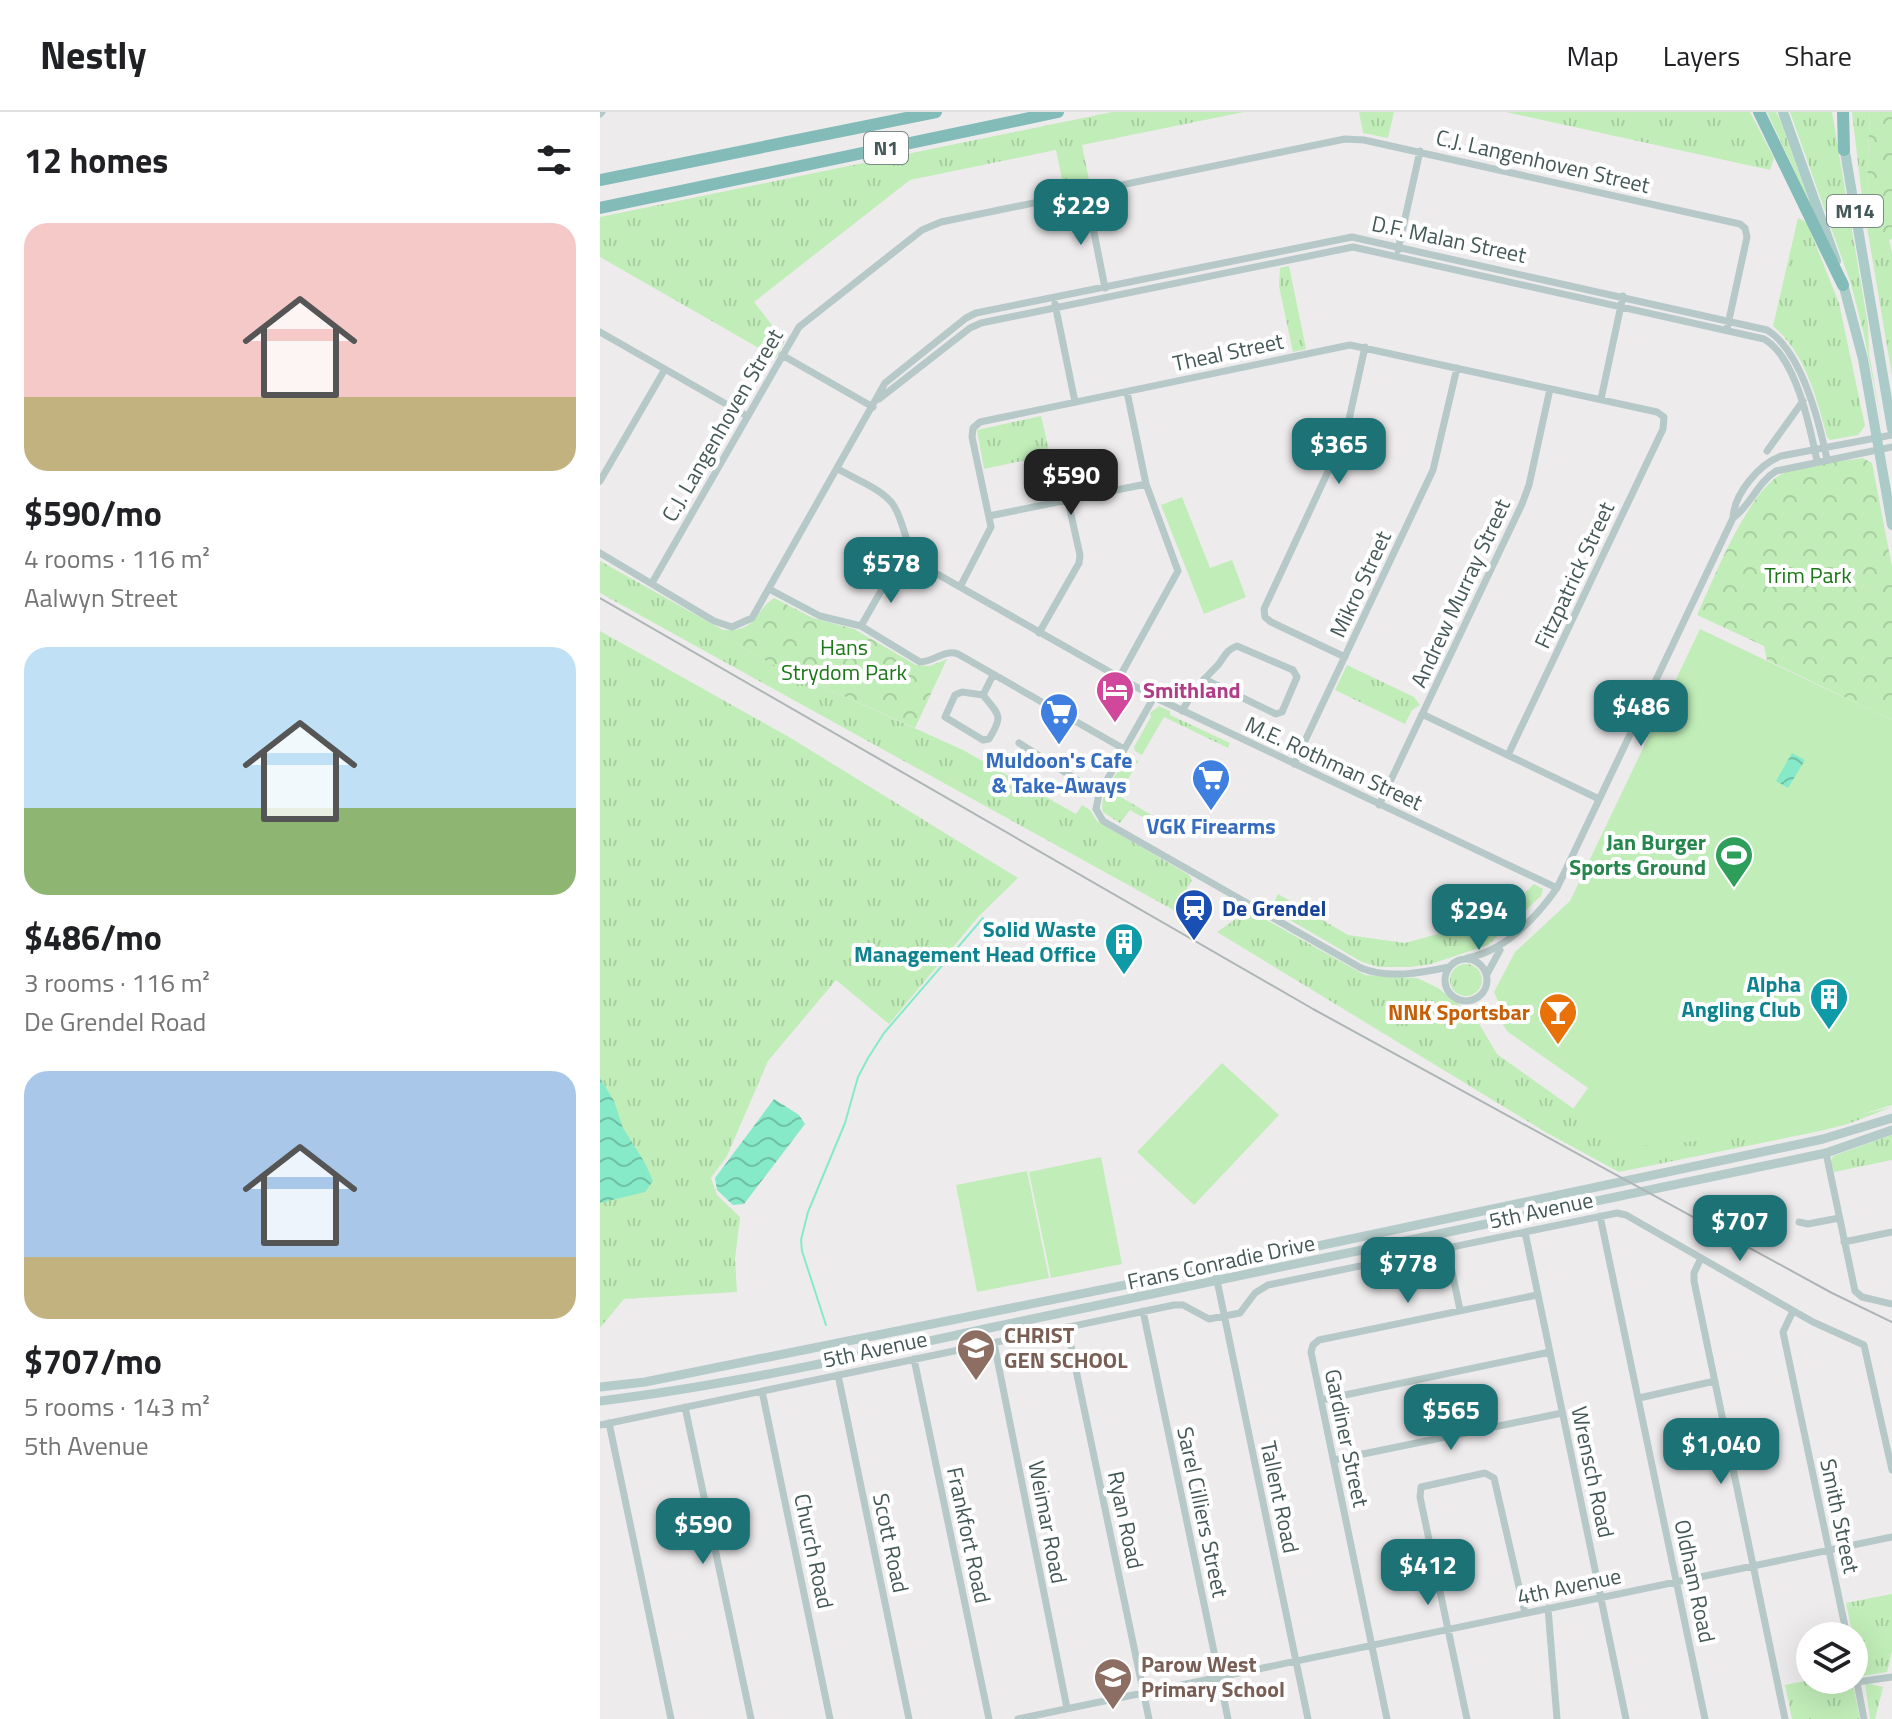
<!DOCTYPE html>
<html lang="en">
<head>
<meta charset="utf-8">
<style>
	body { margin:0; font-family:"Titillium Web",sans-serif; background:#f6f6f6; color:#202124; height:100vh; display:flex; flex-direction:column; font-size:30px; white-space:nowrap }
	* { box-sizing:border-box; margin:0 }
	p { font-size:26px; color:#757577 }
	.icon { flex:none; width:44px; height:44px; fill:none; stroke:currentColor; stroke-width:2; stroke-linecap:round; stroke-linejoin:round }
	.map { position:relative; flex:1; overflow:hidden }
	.sheet { display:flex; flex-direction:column; background:#fff; width:600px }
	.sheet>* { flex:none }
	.fabs { position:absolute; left:1196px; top:1510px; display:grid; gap:16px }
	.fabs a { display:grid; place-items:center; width:72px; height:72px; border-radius:50%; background:#fff; box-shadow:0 8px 32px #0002; font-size:40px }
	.price { position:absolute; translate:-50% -68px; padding:0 18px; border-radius:16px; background:#1d7276; color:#fff; font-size:26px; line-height:52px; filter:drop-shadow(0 2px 4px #0008) }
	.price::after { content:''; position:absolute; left:50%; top:48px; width:24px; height:18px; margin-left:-12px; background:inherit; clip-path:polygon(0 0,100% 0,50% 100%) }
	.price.on { background:#222; color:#fff }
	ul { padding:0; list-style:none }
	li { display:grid; align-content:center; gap:16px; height:424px; padding:0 24px }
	li span { display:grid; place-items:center; height:248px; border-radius:24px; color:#555 }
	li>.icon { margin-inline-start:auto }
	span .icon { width:144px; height:144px; fill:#fffc; stroke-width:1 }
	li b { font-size:34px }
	h2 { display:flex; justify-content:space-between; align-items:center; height:96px; padding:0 24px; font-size:34px }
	header { display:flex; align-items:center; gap:48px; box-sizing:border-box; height:112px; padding:0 40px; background:#fff; border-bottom:2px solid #e0e0e0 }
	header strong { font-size:38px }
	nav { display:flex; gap:44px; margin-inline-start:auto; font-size:28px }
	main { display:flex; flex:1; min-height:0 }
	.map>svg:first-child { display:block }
</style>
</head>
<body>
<header>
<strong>Nestly</strong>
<nav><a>Map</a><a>Layers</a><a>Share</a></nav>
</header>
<main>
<section class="sheet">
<h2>12 homes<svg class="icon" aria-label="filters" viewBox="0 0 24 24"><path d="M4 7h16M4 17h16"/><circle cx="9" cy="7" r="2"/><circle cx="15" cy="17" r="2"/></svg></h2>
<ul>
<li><span style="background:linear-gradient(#f6c9c9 70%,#c2b280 0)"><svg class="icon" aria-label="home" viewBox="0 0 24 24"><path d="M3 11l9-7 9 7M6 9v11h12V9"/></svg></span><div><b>$590/mo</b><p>4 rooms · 116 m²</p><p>Aalwyn Street</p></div></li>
<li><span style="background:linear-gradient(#bfe0f5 65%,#8fb573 0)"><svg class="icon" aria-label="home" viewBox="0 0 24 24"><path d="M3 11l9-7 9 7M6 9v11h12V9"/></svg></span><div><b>$486/mo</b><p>3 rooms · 116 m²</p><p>De Grendel Road</p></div></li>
<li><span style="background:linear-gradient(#a9c7e8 75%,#c2b280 0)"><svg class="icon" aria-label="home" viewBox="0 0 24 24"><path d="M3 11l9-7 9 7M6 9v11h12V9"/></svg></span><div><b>$707/mo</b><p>5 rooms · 143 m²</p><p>5th Avenue</p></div></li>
</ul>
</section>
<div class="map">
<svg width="1292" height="1607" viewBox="0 0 1292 1607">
	<defs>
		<pattern id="grass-tufts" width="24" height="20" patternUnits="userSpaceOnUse" patternTransform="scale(2)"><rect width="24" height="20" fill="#c1edb8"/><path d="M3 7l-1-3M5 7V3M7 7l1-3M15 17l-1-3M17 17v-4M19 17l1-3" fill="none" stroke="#a7cda0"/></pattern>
		<pattern id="park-crowns" width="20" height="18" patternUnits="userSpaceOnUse" patternTransform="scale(2)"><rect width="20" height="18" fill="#c1edb8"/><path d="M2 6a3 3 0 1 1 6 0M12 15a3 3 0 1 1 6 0" fill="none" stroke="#a7cda0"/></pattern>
		<pattern id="water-waves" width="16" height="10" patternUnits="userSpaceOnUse" patternTransform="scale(2)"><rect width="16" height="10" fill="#86eac8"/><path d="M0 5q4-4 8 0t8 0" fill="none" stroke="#6fc0a5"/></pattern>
	</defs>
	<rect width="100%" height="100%" fill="#eeebed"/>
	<path fill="url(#grass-tufts)" d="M512 0H644L482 33 490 73 460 78 463 72 456 38 310 68 154 190 176 218 187 224 176 246 0 145V105Z
		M759 0H794L788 26 763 21Z
		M906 0H1150L1174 46 1170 58Z
		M1167 0H1176L1181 10 1211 94Z
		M1190 0H1232L1268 213 1269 241 1282 314 1264 223 1251 172Z
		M1252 0H1270L1267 71 1284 143 1292 141V264L1262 85Z
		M1198 106 1206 110 1209 116 1239 191 1265 314 1258 323 1230 328 1227 325C1217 286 1205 241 1173 214Z
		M689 154 706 237 693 240 679 174 680 156Z
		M441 304 450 343 384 357 377 318Z
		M0 449 123 518 125 525 170 551 363 638 476 702 482 693 490 698 497 709 589 763 592 768 578 791 577 800 0 481Z
		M0 519 189 625 418 766 379 804 289 912 236 868 168 949 127 1044 111 1066 117 1083 140 1105 135 1147 137 1180 24 1187 0 1216Z
		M747 553 814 585 820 593 812 598 805 612 735 578Z
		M559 594 570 599V603L630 631 628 636 564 605 542 643 535 639 534 635 551 605 550 601Z
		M528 645 538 649 519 684 562 709 570 718 569 720 530 698 520 711 503 700C498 683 518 660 528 645Z
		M934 772 943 777 941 784 888 833 831 852 810 855H779L762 850 671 797 678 782 748 823 805 831 899 805Z
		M646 800 659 807 661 805 765 863 817 866 838 876 875 905 897 942 1009 1022 1259 1003 1292 995 1248 1012 1220 1019 1019 1060 947 1021 617 820Z
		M850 868a16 16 0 1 1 32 0a16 16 0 1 1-32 0Z
		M1292 1023V1048L1234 1060 1231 1049 1233 1044Z
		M1292 1482V1539L1287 1560 1263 1564 1261 1563 1246 1491Z
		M1210 1568H1252L1260 1607H1192L1185 1573Z
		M1265 1571 1283 1575 1275 1607H1270Z"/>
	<path fill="url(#park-crowns)" d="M1270 0H1292V127L1289 128 1292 141 1283 143 1267 71Z
		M1263 346 1272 351 1292 455V608L1167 548 1164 534 1097 503C1114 467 1148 377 1184 361 1207 351 1238 350 1263 346Z
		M174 486 213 506 254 517 316 553 330 554 347 547 315 616 170 551 125 525 123 518C158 520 153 500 174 486Z"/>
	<path fill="#c1edb8" d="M582 385 610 456 632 448 646 485 604 502 561 393Z
		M1100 517 1292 608V993L1207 1019 1019 1036 970 1001 988 976 908 920 903 913 904 904 894 880 915 840 970 789Z
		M622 951 679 1003 594 1093 537 1040Z
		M501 1045 522 1152 451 1166 429 1060Z
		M427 1059 449 1166 377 1180 356 1073Z"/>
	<path fill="url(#water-waves)" d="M1192 641 1205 648 1188 676 1176 669Z
		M0 966 14 989 23 1016 45 1051 53 1069 45 1080 0 1091Z
		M174 987 199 1003 205 1012 144 1092 133 1093 117 1078 115 1066Z"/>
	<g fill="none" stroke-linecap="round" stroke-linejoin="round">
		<path stroke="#86eac8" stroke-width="2" d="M226 1213 202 1139 201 1128 208 1100 245 1011 258 965 268 946 284 921 383 806"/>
		<path stroke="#b6c8c7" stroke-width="7" d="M0 2 2 0
			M486 80 505 176
			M798 138 820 39
			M455 192 475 290
			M0 220 147 304
			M182 243 273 295
			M279 287 370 216 381 211 753 135 1164 227C1196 245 1210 315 1217 349
			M1001 287 1023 184
			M1167 339 1203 289
			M238 357C255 367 280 376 292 391 306 410 304 439 323 454L554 585 957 776
			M0 369 65 257
			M389 404 546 372
			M1133 406C1151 393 1157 371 1176 359L1292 335
			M0 441 114 509 132 515 152 506 285 271 366 206 376 201 752 125 1167 218C1202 239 1219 309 1227 347
			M52 471 199 215 322 118 341 110 745 27 764 28 1140 112 1145 116 1147 125 1127 217
			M360 475 391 415 372 325 373 316 380 310 750 233 1057 300 1064 305 1063 317 908 643
			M169 477 220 504 261 514 320 550C333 550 345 537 358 542L524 637
			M261 514 294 456
			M439 521 479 451 480 443 468 389
			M745 545 671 510 665 505 664 497 746 321 765 235
			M519 566 578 459 546 372 527 280
			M362 580 383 583C399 603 404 603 389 627L383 628 345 605 355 583Z
			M383 583 393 563
			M554 585 499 682 496 697 503 709 761 856C788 867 821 861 849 855
			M582 599C592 580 603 568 618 553 625 544 626 538 637 534L693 558 697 565 682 600 676 602 604 567
			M822 602 999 687
			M419 631 499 682
			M694 652 833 358 857 256
			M779 693 922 392 929 373 950 277
			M867 846C905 839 935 807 957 776L1133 406C1134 382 1159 352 1181 344L1292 323
			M845 868a21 21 0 1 1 42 0a21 21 0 1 1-42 0Z
			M887 862 900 838
			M1226 1041 1255 1179 1262 1185 1292 1192
			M1000 1104 1105 1607
			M1199 1110 1208 1112 1239 1106
			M925 1120 1026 1607
			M1244 1130 1292 1120
			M847 1136 860 1198
			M1101 1146 1094 1161V1169L1185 1607
			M614 1154 708 1607
			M543 1199 628 1607
			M1193 1199 1183 1220 1247 1524
			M467 1215 549 1607
			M394 1231 467 1596
			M314 1247 389 1607
			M238 1263 309 1607
			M162 1279 230 1607
			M1039 1286 1115 1269
			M721 1288 950 1240
			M85 1295 151 1607
			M9 1311 71 1607
			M0 1313 574 1193H583L609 1207 640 1201 655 1181 668 1173 1017 1101 1026 1103 1213 1210 1264 1233 1292 1358
			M734 1348 962 1301
			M948 1496 957 1607
			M1254 1555 1264 1607
			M1257 1570 1292 1565
			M418 1607 1292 1425
			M787 1607 711 1240 713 1233 719 1228 937 1183
			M867 1607 820 1385 821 1375 885 1361 894 1366 925 1501"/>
		<path stroke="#b4cbca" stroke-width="9" d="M0 1275 45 1270 713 1135 1223 1027 1292 1006
			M0 1289C145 1271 289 1237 432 1207 697 1153 961 1095 1226 1041L1292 1018"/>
		<path stroke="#abcbc9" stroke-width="10" d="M1183 0 1236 149
			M1244 34 1292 317
			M1242 168 1263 247 1292 413"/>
		<path stroke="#83bbb9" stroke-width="12" d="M1159 0 1243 173
			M1243 0 1244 38
			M0 68 336 0
			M0 96 458 0"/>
		<path stroke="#aeb5b6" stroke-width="2" d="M0 486 713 897 1232 1181 1292 1210"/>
	</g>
	<defs>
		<g id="hotel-pin" transform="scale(2)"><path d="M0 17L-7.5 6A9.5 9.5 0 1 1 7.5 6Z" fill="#d1479c" stroke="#fff"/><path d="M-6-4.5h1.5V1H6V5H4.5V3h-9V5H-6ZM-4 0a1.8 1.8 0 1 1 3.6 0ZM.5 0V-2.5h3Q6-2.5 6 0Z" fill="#fff"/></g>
		<g id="supermarket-pin" transform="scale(2)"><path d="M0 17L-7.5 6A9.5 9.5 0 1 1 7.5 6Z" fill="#3f7fe0" stroke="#fff"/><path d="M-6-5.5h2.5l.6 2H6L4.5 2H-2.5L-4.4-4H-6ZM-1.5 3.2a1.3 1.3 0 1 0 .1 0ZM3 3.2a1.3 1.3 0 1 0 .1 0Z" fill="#fff"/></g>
		<g id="stadium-pin" transform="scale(2)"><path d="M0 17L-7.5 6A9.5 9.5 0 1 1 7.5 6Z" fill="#2e9e5b" stroke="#fff"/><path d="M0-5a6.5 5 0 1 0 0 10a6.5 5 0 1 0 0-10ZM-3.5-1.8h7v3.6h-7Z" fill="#fff"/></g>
		<g id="station-pin" transform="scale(2)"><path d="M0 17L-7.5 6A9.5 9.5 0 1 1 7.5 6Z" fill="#1a4fb4" stroke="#fff"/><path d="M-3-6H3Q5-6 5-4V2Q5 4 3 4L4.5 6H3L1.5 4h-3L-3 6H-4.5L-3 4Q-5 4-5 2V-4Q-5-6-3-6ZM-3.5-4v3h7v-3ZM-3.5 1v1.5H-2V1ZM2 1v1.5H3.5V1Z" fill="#fff"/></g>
		<g id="building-pin" transform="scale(2)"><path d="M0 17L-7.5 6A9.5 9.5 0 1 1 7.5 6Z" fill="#0f9aa8" stroke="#fff"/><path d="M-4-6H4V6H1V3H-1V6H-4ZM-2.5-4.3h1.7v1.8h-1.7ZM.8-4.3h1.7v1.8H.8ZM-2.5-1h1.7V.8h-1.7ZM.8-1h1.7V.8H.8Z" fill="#fff"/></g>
		<g id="bar-pin" transform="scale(2)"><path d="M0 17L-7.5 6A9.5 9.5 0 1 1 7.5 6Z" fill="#e8710a" stroke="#fff"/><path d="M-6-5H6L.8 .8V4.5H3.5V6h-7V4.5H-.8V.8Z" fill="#fff"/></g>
		<g id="school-pin" transform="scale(2)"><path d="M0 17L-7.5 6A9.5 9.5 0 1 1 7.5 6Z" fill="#8d6e63" stroke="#fff"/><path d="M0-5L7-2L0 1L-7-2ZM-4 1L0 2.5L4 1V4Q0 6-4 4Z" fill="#fff"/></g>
	</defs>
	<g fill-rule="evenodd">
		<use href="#hotel-pin" x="515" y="578"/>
		<use href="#supermarket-pin" x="459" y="600"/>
		<use href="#supermarket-pin" x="611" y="666"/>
		<use href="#stadium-pin" x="1134" y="743"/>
		<use href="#station-pin" x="594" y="796"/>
		<use href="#building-pin" x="524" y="830"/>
		<use href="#building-pin" x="1229" y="885"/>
		<use href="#bar-pin" x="958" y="900"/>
		<use href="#school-pin" x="376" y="1236"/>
		<use href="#school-pin" x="513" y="1565"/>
	</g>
	<g text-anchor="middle" stroke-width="8" stroke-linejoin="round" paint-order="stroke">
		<g fill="#fff" stroke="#7c8a89" stroke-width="2">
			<rect x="264" y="20" width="44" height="32" rx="6"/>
			<rect x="1227" y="83" width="56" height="32" rx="6"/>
		</g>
		<g font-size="20" font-weight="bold" fill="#445857">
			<text x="286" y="43">N1</text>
			<text x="1255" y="106">M14</text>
		</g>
		<g font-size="22" fill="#445857" stroke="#fff">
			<text transform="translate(943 49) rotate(13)" y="8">C.J. Langenhoven Street</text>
			<text transform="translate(849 127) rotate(12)" y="8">D.F. Malan Street</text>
			<text transform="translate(628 240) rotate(-12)" y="8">Theal Street</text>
			<text transform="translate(122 313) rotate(-60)" y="8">C.J. Langenhoven Street</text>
			<text transform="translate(974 463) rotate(-65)" y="8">Fitzpatrick Street</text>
			<text transform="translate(760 472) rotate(-65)" y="8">Mikro Street</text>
			<text transform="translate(860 481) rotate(-65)" y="8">Andrew Murray Street</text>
			<text transform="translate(734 651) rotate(25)" y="8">M.E. Rothman Street</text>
			<text transform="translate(941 1098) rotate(-12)" y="8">5th Avenue</text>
			<text transform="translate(621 1150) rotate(-12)" y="8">Frans Conradie Drive</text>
			<text transform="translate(275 1237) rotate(-12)" y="8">5th Avenue</text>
			<text transform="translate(747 1326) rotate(78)" y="8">Gardiner Street</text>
			<text transform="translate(993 1360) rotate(78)" y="8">Wrensch Road</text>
			<text transform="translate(680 1385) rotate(78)" y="8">Tallent Road</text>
			<text transform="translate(603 1400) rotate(78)" y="8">Sarel Cilliers Street</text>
			<text transform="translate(1240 1404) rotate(78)" y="8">Smith Street</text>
			<text transform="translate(526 1408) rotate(78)" y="8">Ryan Road</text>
			<text transform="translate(448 1410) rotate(79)" y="8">Weimar Road</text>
			<text transform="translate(369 1423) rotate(78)" y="8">Frankfort Road</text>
			<text transform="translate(291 1431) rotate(78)" y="8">Scott Road</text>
			<text transform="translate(214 1439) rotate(78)" y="8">Church Road</text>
			<text transform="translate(1095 1469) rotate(78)" y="8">Oldham Road</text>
			<text transform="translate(969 1474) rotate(-12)" y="8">4th Avenue</text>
		</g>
		<g font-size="22" fill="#1b7817" stroke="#fff">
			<text x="1208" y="471">Trim Park</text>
			<text x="244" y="543">Hans<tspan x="244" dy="25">Strydom Park</tspan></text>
		</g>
		<g font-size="22" font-weight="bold" fill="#b23c85" stroke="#fff" text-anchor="start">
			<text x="543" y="586">Smithland</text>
		</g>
		<g font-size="22" font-weight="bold" fill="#366cbe" stroke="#fff">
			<text x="459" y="656">Muldoon's Cafe<tspan x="459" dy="25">&amp; Take-Aways</tspan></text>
			<text x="611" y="722">VGK Firearms</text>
		</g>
		<g font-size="22" font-weight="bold" fill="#27864d" stroke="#fff" text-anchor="end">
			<text x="1106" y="738">Jan Burger<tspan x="1106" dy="25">Sports Ground</tspan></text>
		</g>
		<g font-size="22" font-weight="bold" fill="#164399" stroke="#fff" text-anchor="start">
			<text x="622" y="804">De Grendel</text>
		</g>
		<g font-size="22" font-weight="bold" fill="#0d838f" stroke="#fff" text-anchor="end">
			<text x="496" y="825">Solid Waste<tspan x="496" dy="25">Management Head Office</tspan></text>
			<text x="1201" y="880">Alpha<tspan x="1201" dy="25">Angling Club</tspan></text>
		</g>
		<g font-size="22" font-weight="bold" fill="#c56008" stroke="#fff" text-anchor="end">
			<text x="930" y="908">NNK Sportsbar</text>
		</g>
		<g font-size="22" font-weight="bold" fill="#785e54" stroke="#fff" text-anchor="start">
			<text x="404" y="1231">CHRIST<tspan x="404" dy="25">GEN SCHOOL</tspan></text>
			<text x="541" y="1560">Parow West<tspan x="541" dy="25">Primary School</tspan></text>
		</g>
	</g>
</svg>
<div class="fabs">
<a><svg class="icon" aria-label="layers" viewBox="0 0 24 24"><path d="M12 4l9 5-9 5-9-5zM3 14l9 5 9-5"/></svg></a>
</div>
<b class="price" style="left:481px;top:135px">$229</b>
<b class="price" style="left:739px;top:374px">$365</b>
<b class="price on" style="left:471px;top:405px">$590</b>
<b class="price" style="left:291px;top:493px">$578</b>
<b class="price" style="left:1041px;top:636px">$486</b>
<b class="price" style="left:879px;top:840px">$294</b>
<b class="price" style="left:1140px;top:1151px">$707</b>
<b class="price" style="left:808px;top:1193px">$778</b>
<b class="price" style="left:851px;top:1340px">$565</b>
<b class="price" style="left:1121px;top:1374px">$1,040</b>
<b class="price" style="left:103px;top:1454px">$590</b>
<b class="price" style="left:828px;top:1495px">$412</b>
</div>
</main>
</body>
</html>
